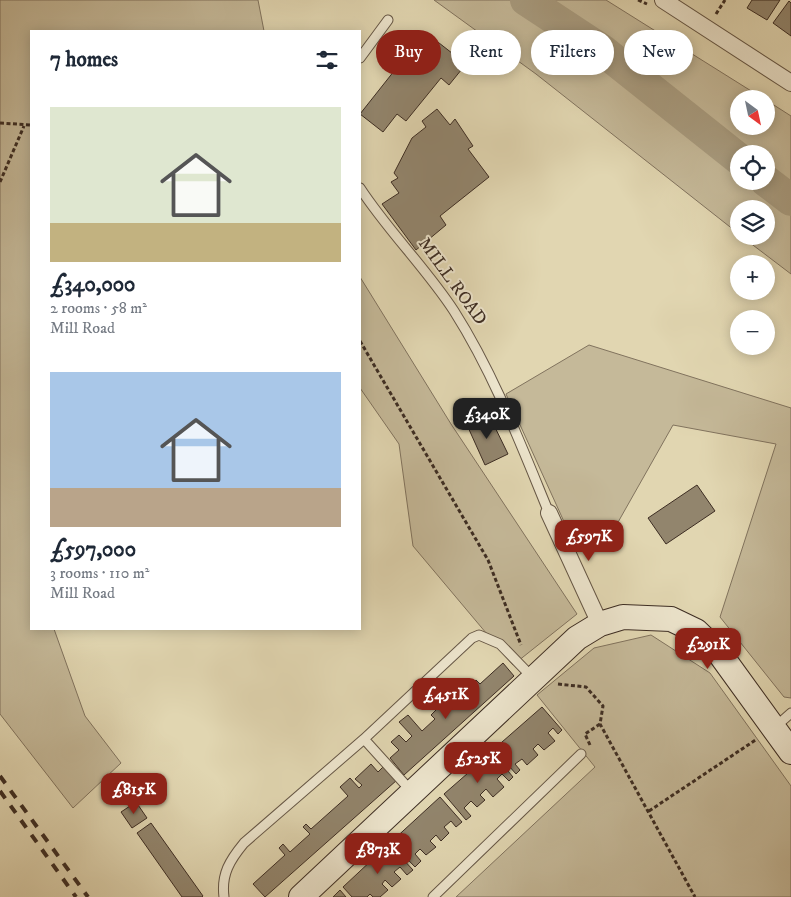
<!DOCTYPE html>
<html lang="en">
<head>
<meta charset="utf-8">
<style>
	body { margin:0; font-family:"IM FELL DW Pica",serif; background:#f2f2f3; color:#1f2937; height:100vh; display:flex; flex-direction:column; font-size:19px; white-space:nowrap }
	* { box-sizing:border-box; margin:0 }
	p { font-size:16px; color:#747a83 }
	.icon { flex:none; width:28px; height:28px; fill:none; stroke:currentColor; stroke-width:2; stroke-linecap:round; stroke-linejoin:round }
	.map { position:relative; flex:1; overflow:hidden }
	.side { position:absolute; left:30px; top:30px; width:331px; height:600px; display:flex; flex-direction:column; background:#fff; border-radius:0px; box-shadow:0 2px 12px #0003 }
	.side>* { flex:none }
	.top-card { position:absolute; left:376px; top:30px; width:339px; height:45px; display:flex; gap:10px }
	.needle { width:32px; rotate:147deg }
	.tools { position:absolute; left:730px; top:90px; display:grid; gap:10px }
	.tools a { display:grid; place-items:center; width:45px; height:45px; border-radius:50%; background:#fff; box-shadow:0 2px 12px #0003; font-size:25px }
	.price { position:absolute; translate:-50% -42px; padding:0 11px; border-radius:10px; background:#8f2418; color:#fff; font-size:16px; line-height:32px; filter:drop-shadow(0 1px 2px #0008) }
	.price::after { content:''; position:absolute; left:50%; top:30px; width:15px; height:11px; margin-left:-8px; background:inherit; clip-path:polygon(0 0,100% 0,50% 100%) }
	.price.active { background:#222; color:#fff }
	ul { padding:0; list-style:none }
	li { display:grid; align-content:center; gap:10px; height:265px; padding:0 20px }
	li span { display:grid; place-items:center; height:155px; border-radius:0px; color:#555 }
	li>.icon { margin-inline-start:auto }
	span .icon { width:90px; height:90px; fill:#fffc; stroke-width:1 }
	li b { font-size:21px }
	h2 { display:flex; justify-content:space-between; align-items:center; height:60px; padding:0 20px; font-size:21px }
	.pill { padding:0 18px; border-radius:22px; background:#fff; box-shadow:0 2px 12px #0003; font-size:18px; line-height:45px }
	.pill.active { background:#8f2418; color:#fff }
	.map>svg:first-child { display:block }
</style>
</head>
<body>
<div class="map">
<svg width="791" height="897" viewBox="0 0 791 897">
	<rect width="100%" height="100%" fill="#e1d6b1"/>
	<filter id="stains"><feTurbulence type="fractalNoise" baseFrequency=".004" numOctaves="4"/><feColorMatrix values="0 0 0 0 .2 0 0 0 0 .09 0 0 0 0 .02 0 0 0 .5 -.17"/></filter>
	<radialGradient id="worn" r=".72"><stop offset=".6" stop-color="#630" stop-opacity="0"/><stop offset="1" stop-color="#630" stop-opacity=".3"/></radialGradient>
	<path fill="#c5b999" stroke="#81735e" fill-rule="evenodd" d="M0 0H258L264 31H31V629H54L85 716 121 763 73 808 0 714Z
		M434 0H606L764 99H739V126H766V100L791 116V274L741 236H766V209H739V234L536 74ZM739 154H766V181H739Z
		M360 277 451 424 577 614 513 665 413 546 399 444 360 388Z
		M589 345 791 408V698L784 697 720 617 776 444 673 425 617 524 576 548 506 394Z
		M651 635 710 673 791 786V897H456L595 767 537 695 594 648Z"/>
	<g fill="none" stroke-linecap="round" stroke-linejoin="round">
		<path stroke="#a99d81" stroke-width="32" d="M526 0 602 50 739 159
			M766 181 791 200"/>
	</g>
	<path fill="#92856d" stroke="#3d2d23" d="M752 0H780L767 20 747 8Z
		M789 1 791 3V36L773 23Z
		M425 32 466 64 449 85 441 78 406 121 397 114 383 132 360 114Z
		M437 109 450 125 455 119 473 146 468 149 489 177 440 216 446 225 416 250 382 204 399 193 391 182 398 178 394 173 412 138 426 127 422 121Z
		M489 415 508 454 485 465 467 425Z
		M697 485 715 511 666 544 648 518Z
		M503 663 514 676 404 775 390 758 399 750 391 742 399 735 406 742 412 736 399 722 408 715 422 731 435 719 431 715 439 707 444 713 448 710 441 702 447 697 454 705 462 699 455 691 463 684 467 688 476 680 480 684Z
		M542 707 562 730 558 734 553 728 548 733 555 741 544 750 538 744 533 749 538 755 527 765 522 759 515 764 520 770 516 774 494 749Z
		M492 752 513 777 509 781 502 774 497 779 504 787 493 797 486 789 480 795 485 800 477 807 471 801 464 808 471 816 466 820 444 794Z
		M371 764 378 772 384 766 397 780 265 897 253 884 285 855 279 848 283 844 290 852 310 834 303 827 306 824 311 829 348 796 340 787 350 778 359 788 362 785 355 779Z
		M440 797 462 822 456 827 451 821 444 827 449 833 441 841 436 835 430 841 436 847 426 855 420 849 415 854 421 861 415 867 391 842Z
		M136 802 147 818 132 828 121 812Z
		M151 823 203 896 202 897H182L137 833Z
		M389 844 413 870 407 875 400 867 394 872 401 879 392 887 385 880 382 884 388 890 380 897H373L370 894 367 897H352L343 887Z
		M340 890 346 897H333Z"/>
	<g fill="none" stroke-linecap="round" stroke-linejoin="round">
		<g stroke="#665746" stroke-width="11">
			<path id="lane" d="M360 58 388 20
				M360 188C388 231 426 268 454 311 494 374 521 445 549 513
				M774 728 791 713
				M364 739 412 792
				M224 897C221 874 230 860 244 843L364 739 472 638 479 635 500 644 533 678
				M433 897 581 754"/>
		</g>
		<g stroke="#665746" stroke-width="18">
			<path id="street" d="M663 0 791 83
				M549 513 600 624"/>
		</g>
		<g stroke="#3d2d23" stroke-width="26">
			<path id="secondary" d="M301 897 577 638 600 624 623 617 671 619 696 631 720 654 791 752"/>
		</g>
		<path stroke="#3d2d23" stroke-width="3" stroke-dasharray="4 2.5" stroke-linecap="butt" d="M638 0 647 4
			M716 14 725 0
			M0 123 31 125
			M0 182 24 126
			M360 341 488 560 521 645
			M558 684 586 687 603 706 600 724 695 897
			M590 745 585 734 600 724
			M649 811 757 739"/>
		<use href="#lane" stroke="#ece4cc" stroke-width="9"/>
		<use href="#street" stroke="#ece4cc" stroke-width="16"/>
		<use href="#secondary" stroke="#ece4cc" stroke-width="24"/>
		<path stroke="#3d2d23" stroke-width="4" stroke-dasharray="9 9" stroke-linecap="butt" d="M0 776 88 897
			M0 791 76 897"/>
	</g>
	<g text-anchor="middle" stroke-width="4" stroke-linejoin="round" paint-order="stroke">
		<g font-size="18" fill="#3d2d23" stroke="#ece4cc">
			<text transform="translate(453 281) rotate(54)" y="6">MILL ROAD</text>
		</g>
	</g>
	<rect width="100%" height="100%" filter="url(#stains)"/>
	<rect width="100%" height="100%" fill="url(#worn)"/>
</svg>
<div class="tools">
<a><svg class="needle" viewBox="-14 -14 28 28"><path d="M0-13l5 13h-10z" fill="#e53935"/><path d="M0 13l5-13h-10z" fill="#747a83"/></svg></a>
<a><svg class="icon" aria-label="locate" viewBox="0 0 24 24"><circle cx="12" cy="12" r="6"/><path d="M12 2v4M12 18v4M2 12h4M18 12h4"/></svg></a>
<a><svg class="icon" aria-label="layers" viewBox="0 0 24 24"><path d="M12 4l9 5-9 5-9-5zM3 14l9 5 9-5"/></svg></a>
<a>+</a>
<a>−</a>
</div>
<b class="price active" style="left:487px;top:440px">£340K</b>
<b class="price" style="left:589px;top:562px">£597K</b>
<b class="price" style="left:708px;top:670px">£291K</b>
<b class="price" style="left:446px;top:720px">£451K</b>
<b class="price" style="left:478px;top:784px">£525K</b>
<b class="price" style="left:134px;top:815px">£815K</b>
<b class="price" style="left:378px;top:875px">£873K</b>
<div class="top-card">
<a class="pill active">Buy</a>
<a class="pill">Rent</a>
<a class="pill">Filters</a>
<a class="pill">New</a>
</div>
<section class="side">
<h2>7 homes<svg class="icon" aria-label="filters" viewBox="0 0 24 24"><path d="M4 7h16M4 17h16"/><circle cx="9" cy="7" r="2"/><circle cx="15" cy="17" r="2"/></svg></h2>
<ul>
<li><span style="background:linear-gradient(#dfe7d0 75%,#c2b280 0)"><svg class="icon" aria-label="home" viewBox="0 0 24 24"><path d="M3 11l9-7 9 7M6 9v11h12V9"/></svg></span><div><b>£340,000</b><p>2 rooms · 58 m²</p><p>Mill Road</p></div></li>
<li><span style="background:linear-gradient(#a9c7e8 75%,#b9a48a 0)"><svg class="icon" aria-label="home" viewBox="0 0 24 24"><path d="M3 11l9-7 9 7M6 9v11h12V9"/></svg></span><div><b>£597,000</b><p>3 rooms · 110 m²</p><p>Mill Road</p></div></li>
</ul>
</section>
</div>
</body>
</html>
